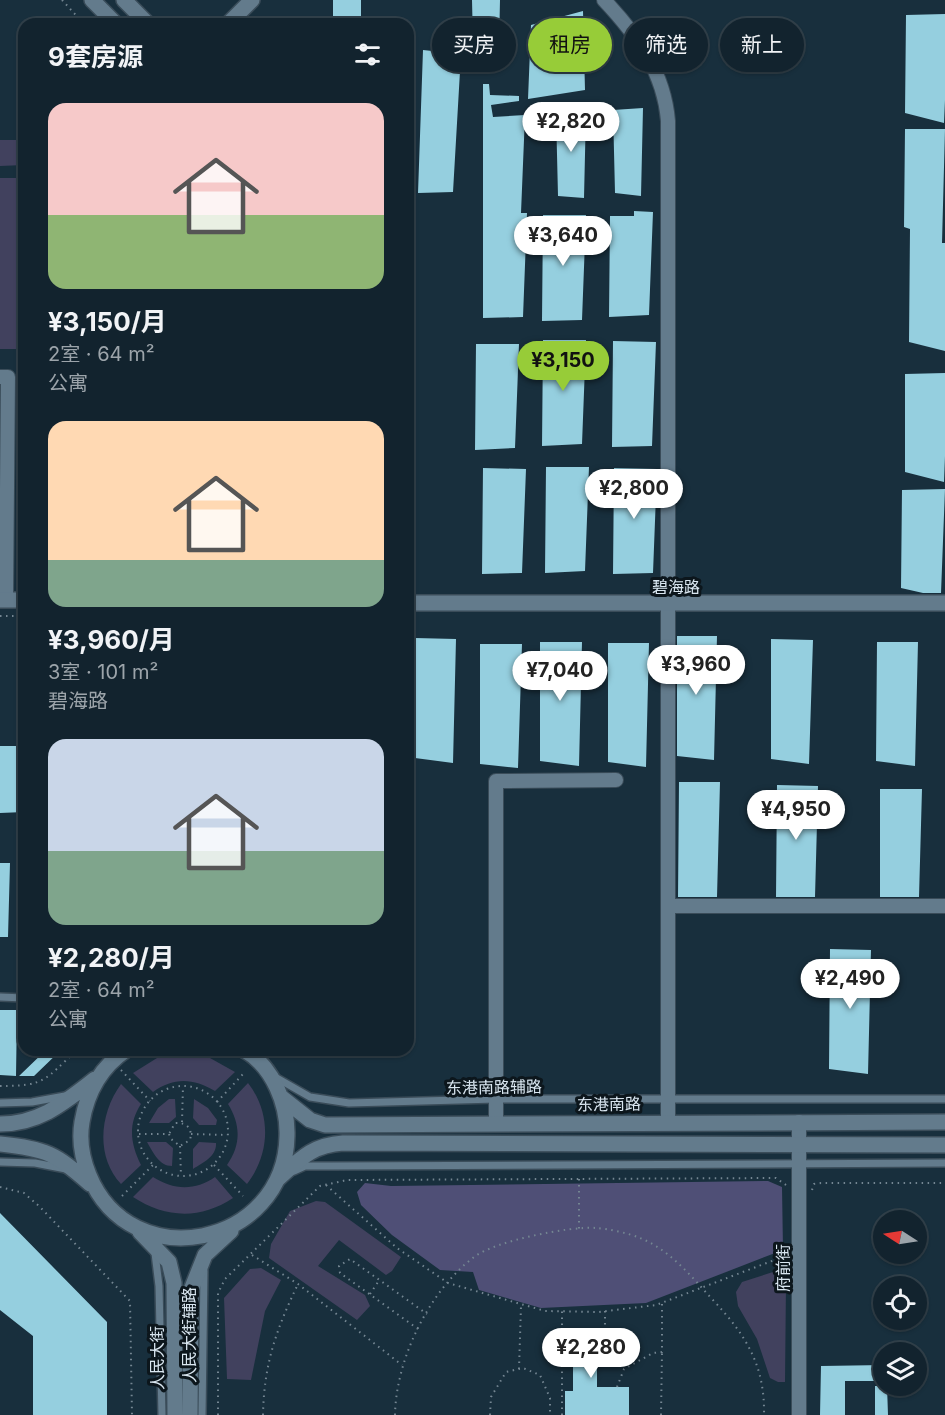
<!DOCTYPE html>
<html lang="zh">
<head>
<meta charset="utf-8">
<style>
	body { margin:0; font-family:Inter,"Noto Sans SC",sans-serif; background:#1f2f3a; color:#f1f3f6; height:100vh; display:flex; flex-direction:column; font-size:22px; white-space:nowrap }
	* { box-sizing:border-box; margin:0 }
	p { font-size:20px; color:#9ca4aa }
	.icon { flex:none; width:33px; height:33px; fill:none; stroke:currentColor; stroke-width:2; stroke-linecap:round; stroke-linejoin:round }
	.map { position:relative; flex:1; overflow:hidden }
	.details { position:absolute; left:18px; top:18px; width:396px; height:1038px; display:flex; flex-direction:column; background:#12232e; border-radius:18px; box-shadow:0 2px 4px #0004,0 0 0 2px #31404a }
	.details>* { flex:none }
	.hud { position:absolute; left:432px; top:18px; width:423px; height:54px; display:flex; gap:12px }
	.needle { width:39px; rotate:282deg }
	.tools { position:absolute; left:873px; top:1210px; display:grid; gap:12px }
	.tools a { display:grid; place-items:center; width:54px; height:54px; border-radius:50%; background:#12232e; box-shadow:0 2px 4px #0004,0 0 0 2px #31404a; font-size:30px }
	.price { position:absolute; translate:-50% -51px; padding:0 14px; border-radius:21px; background:#fff; color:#222; font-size:20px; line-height:39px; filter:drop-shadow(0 2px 3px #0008) }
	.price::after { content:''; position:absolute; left:50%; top:36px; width:18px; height:14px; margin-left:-9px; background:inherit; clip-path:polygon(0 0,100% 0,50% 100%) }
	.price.on { background:#97cc38; color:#111 }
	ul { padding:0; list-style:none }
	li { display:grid; align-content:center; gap:12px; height:318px; padding:0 30px }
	li span { display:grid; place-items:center; height:186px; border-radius:18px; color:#555 }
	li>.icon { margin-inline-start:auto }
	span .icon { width:108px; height:108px; fill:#fffc; stroke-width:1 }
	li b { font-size:26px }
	h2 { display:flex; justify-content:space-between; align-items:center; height:72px; padding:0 30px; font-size:26px }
	.tag { padding:0 21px; border-radius:27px; background:#12232e; box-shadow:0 2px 4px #0004,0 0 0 2px #31404a; font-size:21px; line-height:54px }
	.tag.on { background:#97cc38; color:#111 }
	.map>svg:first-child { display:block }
</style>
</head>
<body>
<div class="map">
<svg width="945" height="1415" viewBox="0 0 945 1415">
	<rect width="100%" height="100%" fill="#182f3d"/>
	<path fill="#41415e" d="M0 140H24V165L0 166Z
		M0 178H24V349H0Z
		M173 1054 210 1058 235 1072 215 1091C193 1078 174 1077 153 1092L133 1073 157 1058Z
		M248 1083C272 1114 270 1154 247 1184L227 1165C241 1145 241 1125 228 1104Z
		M121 1084 141 1104C128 1124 130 1143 141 1165L121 1184C95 1156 100 1113 121 1084Z
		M169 1099H175L176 1117 169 1123H149L158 1108Z
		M194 1099 208 1108 217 1120 216 1125H199L193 1118Z
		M147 1142H166L173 1148 172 1166C159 1166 153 1152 147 1142Z
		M199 1142 216 1143C217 1156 203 1163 193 1169V1149Z
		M153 1177C173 1190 195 1191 215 1177L233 1198C200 1220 165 1218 133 1197Z
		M316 1201 325 1202 401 1257 392 1271 386 1275 339 1240 318 1266 365 1295 370 1306 357 1320 269 1258 271 1244 290 1211Z
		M261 1268 281 1280 265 1311 251 1380 227 1379 224 1298 250 1269Z
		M776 1271 785 1275 786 1283 785 1382H778L770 1378 757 1339 738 1306 736 1292 742 1282Z"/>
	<path fill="#4f4f76" d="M768 1181 782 1187 783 1250 646 1303 541 1308 479 1290 473 1272 440 1270 392 1235 361 1205 357 1192 365 1183 391 1186Z"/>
	<path fill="#95cfdf" d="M333 0H361V24H333Z
		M472 0H500L499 46 473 43Z
		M583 11 585 90 528 99 531 25Z
		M945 14V100L944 123 905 113 906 15Z
		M423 50 461 54 453 192 418 193Z
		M483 84H489L490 95 519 96V101L491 105 493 117 525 115 521 213H527L523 317 483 318Z
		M643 108 641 196 615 193 613 110Z
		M586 111 584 198 558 196 556 113Z
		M905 129H945L942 243H945V351L909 342 910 229 904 227Z
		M634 211 653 212 649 315 609 317 610 216H634Z
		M543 215H586L582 320 542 321Z
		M543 340H586L582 444 542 446Z
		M613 341 656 342 652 446 612 447Z
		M476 344H519L515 448 475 450Z
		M945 373V456L944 482 905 472V374Z
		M546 467H589L585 571 545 573Z
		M483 468 526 469 522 573 482 574Z
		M614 468 657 469 653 573 613 574Z
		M945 489 941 593H923L901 588 902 490Z
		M677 636H717L714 760 677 756Z
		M415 638 456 639 453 763 415 758Z
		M771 639 813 640 809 764 771 759Z
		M540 642H582L579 766 540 761Z
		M877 642H918L915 766 876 761Z
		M608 643H649L646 767 608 762Z
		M480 644H522L518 768 480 764Z
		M0 746H24V812L0 813Z
		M679 782H720L717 897H678Z
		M777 785 818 786 815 897H776Z
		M880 789H922L919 897H880Z
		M0 863H10L8 937H0Z
		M830 949 871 950 868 1074 829 1069Z
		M0 1010H17L16 1076 0 1075Z
		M46 1050H61L34 1076H19Z
		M0 1213 107 1322V1415H33V1336L0 1310Z
		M565 1328H603V1342H597V1387H629V1415H565V1391H573V1342H565Z
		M884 1365V1381H845V1415H820L821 1366Z
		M875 1386H887L888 1415H875Z"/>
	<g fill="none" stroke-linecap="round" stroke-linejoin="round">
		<g stroke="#3a4c59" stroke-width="10">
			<path id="service" d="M0 997 24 998
				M22 998 24 939
				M275 1077 310 1097 349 1103 496 1099H945
				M0 1103 32 1102 65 1096
				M0 1162 35 1163 66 1169
				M294 1171 305 1166H331L945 1163
				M155 1253 159 1286 162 1415
				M202 1415 204 1271"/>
		</g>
		<g stroke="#3a4c59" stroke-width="16">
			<path id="minor" d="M604 0C637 35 664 72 668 121V1122
				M0 377H8L6 600
				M668 906H945
				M496 1124V781L616 780
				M799 1415V1122"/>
		</g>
		<g stroke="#3a4c59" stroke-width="18">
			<path id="tertiary" d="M0 600H24
				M408 603H945"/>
		</g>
		<g stroke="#3a4c59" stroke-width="18">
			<path id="secondary" d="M92 0 116 24
				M124 0 148 24
				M228 24 252 0
				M126 1050C101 1067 87 1092 82 1122 79 1140 82 1158 89 1175 131 1278 285 1247 287 1136 288 1105 273 1066 244 1050
				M281 1097 310 1120 325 1125 945 1122
				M0 1124C40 1124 65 1102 95 1079
				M0 1144C47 1149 55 1153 90 1184
				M278 1179C300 1159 312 1145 343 1143L945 1145
				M140 1232 169 1262 174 1283 175 1415
				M190 1415 191 1290 205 1255 231 1231"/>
		</g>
		<path stroke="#748692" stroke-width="2" stroke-dasharray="1.5 4.5" stroke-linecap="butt" d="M62 0 84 24
			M0 616H24
			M121 1070 150 1101
			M0 1086C46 1086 44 1080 77 1050
			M138 1131a45 45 0 1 1 90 0a45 45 0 1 1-90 0Z
			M217 1102 244 1073
			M182 1122 183 1086
			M139 1134H169L171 1139 180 1146 190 1140C193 1129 187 1122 175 1123L169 1134
			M191 1134 227 1135
			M180 1146 181 1176
			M214 1165 243 1196
			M579 1179V1229
			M326 1185 397 1248 448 1283 545 1311 599 1312 656 1305 785 1256
			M0 1187 24 1193 40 1207 130 1301 132 1415
			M812 1190 814 1184 821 1183H945
			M122 1196 154 1164
			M252 1255 298 1284 402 1365
			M370 1294 378 1282
			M605 1311V1335
			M418 1329 340 1273 339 1266 350 1259 427 1314
			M519 1369 521 1306
			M617 1387 624 1369 653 1353 662 1352V1303
			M218 1415V1293L225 1279 320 1186 347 1180 776 1178 786 1185
			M263 1415C264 1364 276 1330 298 1284
			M395 1415C396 1359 429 1291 474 1257 495 1241 569 1226 596 1228 609 1229 628 1233 640 1238 670 1250 691 1276 712 1299 746 1335 765 1365 764 1415
			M490 1415 491 1397 506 1372 523 1368 540 1375 550 1398V1415
			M562 1415V1311
			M661 1415 662 1352"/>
		<use href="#service" stroke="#637b8c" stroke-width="7"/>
		<use href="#minor" stroke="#637b8c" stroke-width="14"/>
		<use href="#tertiary" stroke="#637b8c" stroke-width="15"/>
		<use href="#secondary" stroke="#637b8c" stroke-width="15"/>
	</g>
	<g text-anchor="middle" stroke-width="6" stroke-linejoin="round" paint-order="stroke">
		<g font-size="16" fill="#dae7f1" stroke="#0c161c">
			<text x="676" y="593">碧海路</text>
			<text transform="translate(494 1087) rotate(-1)" y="6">东港南路辅路</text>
			<text transform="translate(609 1104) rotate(-1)" y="6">东港南路</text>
			<text transform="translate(783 1268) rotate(-90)" y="6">府前街</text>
			<text transform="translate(189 1335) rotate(-90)" y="6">人民大街辅路</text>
			<text transform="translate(157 1358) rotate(-90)" y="6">人民大街</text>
		</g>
	</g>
</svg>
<div class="tools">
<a><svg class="needle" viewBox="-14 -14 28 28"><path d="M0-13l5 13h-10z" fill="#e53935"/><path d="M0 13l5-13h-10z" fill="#9ca4aa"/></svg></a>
<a><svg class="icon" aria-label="locate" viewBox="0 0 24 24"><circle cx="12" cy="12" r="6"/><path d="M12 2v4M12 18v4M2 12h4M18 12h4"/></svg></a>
<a><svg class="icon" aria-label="layers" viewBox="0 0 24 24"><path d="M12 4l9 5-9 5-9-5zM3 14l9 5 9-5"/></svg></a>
</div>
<b class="price" style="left:571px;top:153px">¥2,820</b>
<b class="price" style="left:563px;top:267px">¥3,640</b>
<b class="price on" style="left:563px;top:392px">¥3,150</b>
<b class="price" style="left:634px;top:520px">¥2,800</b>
<b class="price" style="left:696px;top:696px">¥3,960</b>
<b class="price" style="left:560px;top:702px">¥7,040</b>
<b class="price" style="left:796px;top:841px">¥4,950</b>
<b class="price" style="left:850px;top:1010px">¥2,490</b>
<b class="price" style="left:591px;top:1379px">¥2,280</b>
<div class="hud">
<a class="tag">买房</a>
<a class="tag on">租房</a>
<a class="tag">筛选</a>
<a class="tag">新上</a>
</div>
<section class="details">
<h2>9套房源<svg class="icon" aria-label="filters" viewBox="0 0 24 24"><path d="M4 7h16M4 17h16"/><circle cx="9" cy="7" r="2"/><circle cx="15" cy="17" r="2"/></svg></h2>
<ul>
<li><span style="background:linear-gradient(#f6c9c9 60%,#8fb573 0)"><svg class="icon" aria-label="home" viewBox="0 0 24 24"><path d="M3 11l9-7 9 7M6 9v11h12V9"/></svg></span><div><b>¥3,150/月</b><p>2室 · 64 m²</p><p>公寓</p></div></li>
<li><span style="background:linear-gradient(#ffd9b3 75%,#7fa58c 0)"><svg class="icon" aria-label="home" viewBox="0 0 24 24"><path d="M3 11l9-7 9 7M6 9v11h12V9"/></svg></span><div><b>¥3,960/月</b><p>3室 · 101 m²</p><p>碧海路</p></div></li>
<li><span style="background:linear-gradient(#c9d6e8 60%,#7fa58c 0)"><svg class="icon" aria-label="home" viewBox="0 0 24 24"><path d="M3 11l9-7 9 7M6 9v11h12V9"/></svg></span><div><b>¥2,280/月</b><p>2室 · 64 m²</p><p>公寓</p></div></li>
</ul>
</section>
</div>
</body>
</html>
